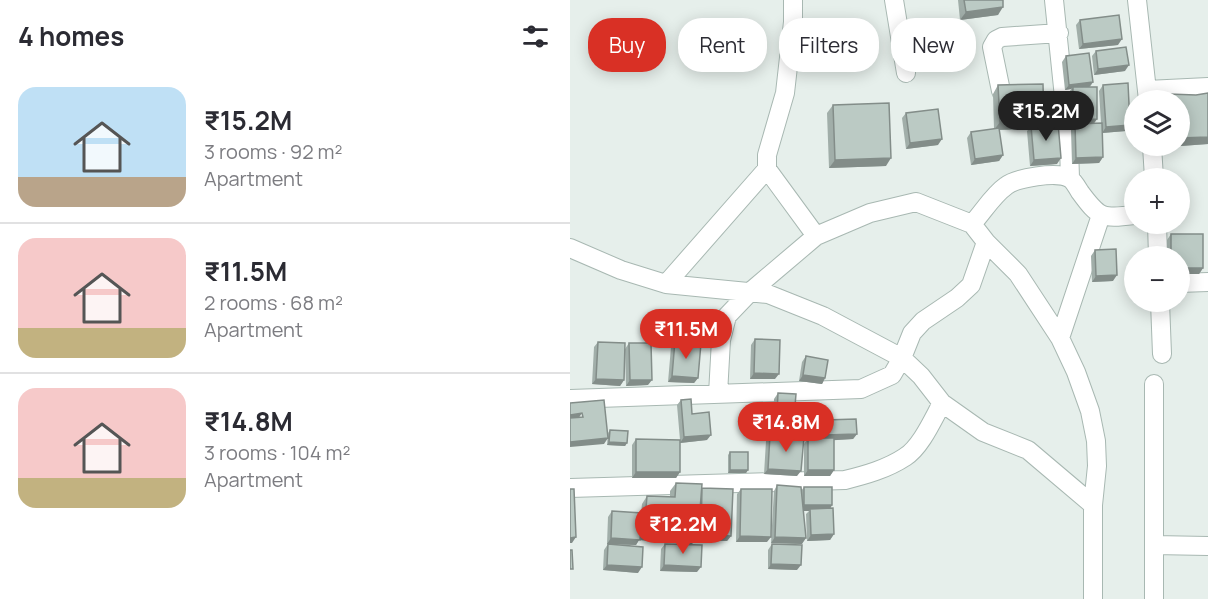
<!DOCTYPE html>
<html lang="en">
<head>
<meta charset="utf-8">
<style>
	body { margin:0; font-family:Manrope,sans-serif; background:#f2f2f3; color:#2b2b33; height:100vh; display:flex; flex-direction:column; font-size:22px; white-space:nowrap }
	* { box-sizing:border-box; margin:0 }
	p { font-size:20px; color:#7c7c81 }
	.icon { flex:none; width:33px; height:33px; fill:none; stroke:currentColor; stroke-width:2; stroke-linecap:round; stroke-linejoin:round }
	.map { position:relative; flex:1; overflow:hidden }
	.details { display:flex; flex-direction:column; background:#fff; width:570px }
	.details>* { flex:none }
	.hud { position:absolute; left:18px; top:18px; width:530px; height:54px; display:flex; gap:12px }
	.fabs { position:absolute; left:554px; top:90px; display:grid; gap:12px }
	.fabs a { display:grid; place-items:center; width:66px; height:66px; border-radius:50%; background:#fff; box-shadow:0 3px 15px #0003; font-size:30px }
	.price { position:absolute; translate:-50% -51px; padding:0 14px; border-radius:21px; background:#d93025; color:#fff; font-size:20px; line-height:39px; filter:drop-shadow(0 2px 3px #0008) }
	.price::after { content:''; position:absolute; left:50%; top:36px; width:18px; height:14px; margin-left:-9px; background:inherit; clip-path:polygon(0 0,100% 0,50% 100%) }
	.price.active { background:#222; color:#fff }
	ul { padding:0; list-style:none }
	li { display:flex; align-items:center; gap:18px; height:150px; padding:0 18px }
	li+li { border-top:2px solid #e1e1e2 }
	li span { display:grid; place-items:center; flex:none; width:168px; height:120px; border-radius:18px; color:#555 }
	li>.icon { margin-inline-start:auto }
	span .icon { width:72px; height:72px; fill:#fffc; stroke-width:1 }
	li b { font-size:26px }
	h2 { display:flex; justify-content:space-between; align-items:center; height:72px; padding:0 18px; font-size:26px }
	.tag { padding:0 21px; border-radius:24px; background:#fff; box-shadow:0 3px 15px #0003; font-size:21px; line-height:54px }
	.tag.active { background:#d93025; color:#fff }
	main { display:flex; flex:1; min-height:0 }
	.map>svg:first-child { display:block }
</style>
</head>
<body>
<main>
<section class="details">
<h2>4 homes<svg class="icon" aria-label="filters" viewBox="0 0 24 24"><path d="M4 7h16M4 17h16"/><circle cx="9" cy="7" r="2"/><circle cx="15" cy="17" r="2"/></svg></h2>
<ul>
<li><span style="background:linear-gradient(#bfe0f5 75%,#b9a48a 0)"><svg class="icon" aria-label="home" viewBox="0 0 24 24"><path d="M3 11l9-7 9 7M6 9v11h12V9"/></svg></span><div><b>₹15.2M</b><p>3 rooms · 92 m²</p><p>Apartment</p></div></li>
<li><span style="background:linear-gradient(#f6c9c9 75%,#c2b280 0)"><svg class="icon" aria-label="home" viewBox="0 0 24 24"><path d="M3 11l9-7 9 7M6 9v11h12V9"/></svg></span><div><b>₹11.5M</b><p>2 rooms · 68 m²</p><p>Apartment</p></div></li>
<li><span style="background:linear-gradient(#f6c9c9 75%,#c2b280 0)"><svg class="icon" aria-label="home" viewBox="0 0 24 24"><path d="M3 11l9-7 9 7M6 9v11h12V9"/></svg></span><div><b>₹14.8M</b><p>3 rooms · 104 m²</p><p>Apartment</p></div></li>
</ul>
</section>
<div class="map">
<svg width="638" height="599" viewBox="0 0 638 599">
	<rect width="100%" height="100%" fill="#e6efeb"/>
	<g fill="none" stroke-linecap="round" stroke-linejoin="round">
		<g stroke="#a8b8b2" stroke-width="20">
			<path id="minor" d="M223 0V22L215 93 197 155V169L246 236
				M324 0 336 73
				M484 0 499 146 500 178
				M567 0 578 100
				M577 90 638 87
				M431 91 422 47 426 40 432 37 489 33
				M582 146 584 178
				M402 224C413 212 423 195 436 186 446 178 487 171 499 178 503 180 507 187 510 192 529 218 532 219 564 215
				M587 224 588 256
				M0 248 51 270 96 284 198 294 253 316 332 358 351 376 372 403 413 432 458 450 523 505V599
				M609 283 638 282
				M96 284 197 169
				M590 302 592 354
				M490 338 531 215
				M584 384V599
				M148 394 151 340 157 316 180 292 246 236 300 213 346 202 402 224 416 242 448 274 490 338 506 372 520 411 526 441 527 466 523 505
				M0 399 291 389 322 375 332 358 342 333 353 321 387 298 401 285 416 242
				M0 488 275 480C295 475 317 469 335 457 351 447 363 419 372 403
				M584 545 638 546"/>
		</g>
		<use href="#minor" stroke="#fff" stroke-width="18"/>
	</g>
	<path fill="#a1aea9" d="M388 0H432L428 15 390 20Z
		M510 20 548 45 509 49 506 25Z
		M526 51 555 71 524 75 522 56Z
		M496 56 523 82 520 87 524 123H531L529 91 533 85 560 125 556 131 532 133 533 157 529 163 502 164 501 130 503 126H499V93L501 89 495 90 492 62Z
		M428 85 474 121 471 125 487 164 460 166 457 131 459 129 429 130 433 155 429 161 401 165 397 138 401 132 424 129 423 94Z
		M638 93V144L597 147V146H609V100H595L599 94 626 95Z
		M263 105 316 166 259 168 257 113Z
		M336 113 368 145 336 149 332 118Z
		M601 234 633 268 629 274H609V256H597V240Z
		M525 250 543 281 522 282 521 256Z
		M185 339 205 379H180L181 345Z
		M105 341 128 378 124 383 98 382 101 347Z
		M28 342 55 349 59 343 78 385 56 386 55 350 54 380 50 386 22 384 24 347Z
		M236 356 255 378 252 384 229 381 232 362Z
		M208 393 224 418 237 434 233 439 227 476 194 474 196 441 200 435H203L204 399Z
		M111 400 122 414 137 440 110 443V472L106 478H62V445L66 439 110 440 107 405Z
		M255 420 287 434 283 439 264 440V470L260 476H234V444L238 438H251V426Z
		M40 430 57 443 55 446 37 445 38 433Z
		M160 452 178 470 176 473H158V455Z
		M106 483 131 489 132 488 161 536 157 541 127 540V537L122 544 69 540 66 545 39 544 68 573 33 570 34 550 38 544H37L38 517 42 511 71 513 72 504 77 496 100 497V491Z
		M207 485 231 491 234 487 261 508 264 534 260 540 237 541 236 514 239 511H233L232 544 201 543 204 491Z
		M171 489 197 542H166L167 494Z
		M95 544 127 572 90 571 91 549Z
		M202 544 227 570 198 569V550Z"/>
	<path fill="#838d89" d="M433 7 428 15 390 20 396 12Z
		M552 39 548 45 509 49 513 44Z
		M559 65 555 71 524 75 528 69Z
		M523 82 519 87H503L501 89 495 90 499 85Z
		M527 119 523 125 505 124 503 126H499L502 121Z
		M474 121 468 129 461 126 459 129 424 130 430 122Z
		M560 125 556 131 532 133 536 127Z
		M638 137V144L597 147 598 146H609V138Z
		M372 139 368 145 336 149 340 143Z
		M433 155 429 161 401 165 405 159Z
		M533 157 529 163 502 164 506 158Z
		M321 158 316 166 259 168 265 160Z
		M491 158 487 164 460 166 464 160Z
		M609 268H633L629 274H609Z
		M547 275 543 281 522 282 526 276Z
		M184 373 209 374 205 379H180Z
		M233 375 255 378 252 384 229 381Z
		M102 376 128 378 124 383 98 382Z
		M26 379 54 380 50 386 22 384Z
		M60 380H82L78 385 56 386Z
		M12 413 8 419 0 420V415Z
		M206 434H237L233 440H202Z
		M287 434 283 439 251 441 255 435Z
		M141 435 137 440 110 443 114 437Z
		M38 438 34 444 0 447V442Z
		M39 442 57 443 55 446 37 445Z
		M198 469 231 471 227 476 194 474Z
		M160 470H178L176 473H158Z
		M238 470H264L260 476H234Z
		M66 472H110L106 478H62Z
		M234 505H262L259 511 240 509 239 511H230Z
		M74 532 128 536 122 544 69 540 66 545 37 544 41 538 69 539Z
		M131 534 161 536 157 541 127 540Z
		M264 534 260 540 237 541 241 535Z
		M170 536 201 537 197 542H166Z
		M6 537 2 543H0V538Z
		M205 537 236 538 232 544 201 543Z
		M201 564 231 565 227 570 198 569Z
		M37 565 72 567 68 573 33 570Z
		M94 565 131 567 127 572 90 571Z"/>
	<path fill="#bbcac4" stroke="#838d89" stroke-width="1.5" d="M394 0H433V7L396 12Z
		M549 15 552 39 513 44 510 20Z
		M556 47 559 65 528 69 526 51Z
		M519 53 523 82 499 85 496 56Z
		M558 83 560 125 536 127 533 85Z
		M473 84 474 121 430 122 428 85Z
		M503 87H527V119L502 121Z
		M638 93V137L609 138V100H600L599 94 626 95Z
		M319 103 321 158 265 160 263 105Z
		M368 109 372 139 340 143 336 113Z
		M488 123 491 158 464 160 461 126Z
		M532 123 533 157 506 158 505 124Z
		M429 128 433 155 405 159 401 132Z
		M601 234H633V268H609V256H601Z
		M546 249 547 275 526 276 525 250Z
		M185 339 210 340 209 374 184 373Z
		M105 341 131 343 128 378 102 376Z
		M28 342 55 343 54 380 26 379Z
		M59 343H81L82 380H60Z
		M236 356 258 360 255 378 233 375Z
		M208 393 226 394 224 418 236 416 237 434H206Z
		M121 399 122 414 139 412 141 435 114 437 111 400Z
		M34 400 38 438 0 442V418L13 417 12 413 0 415V403Z
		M286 419 287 434 255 435V420Z
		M40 430 58 431 57 443 39 442Z
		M200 435 234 437 231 471 198 469Z
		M238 438H264V470H238Z
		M66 439 110 440V472H66Z
		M160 452H178V470H160Z
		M106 483 132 484 128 536 74 532 77 496 105 497Z
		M207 485 231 487 236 538 205 537Z
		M234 487H262V505H234Z
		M132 488 163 489 161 536 131 534Z
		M0 489H4L6 537 0 538Z
		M171 489H202L201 537 170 536Z
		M263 508 264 534 241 535 240 509Z
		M42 511 72 513 70 540 41 538Z
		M38 544 73 547 72 567 37 565Z
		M95 544 132 545 131 567 94 565Z
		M202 544 232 545 231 565 201 564Z
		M0 550H2L3 569H0Z"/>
</svg>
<div class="fabs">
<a><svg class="icon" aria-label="layers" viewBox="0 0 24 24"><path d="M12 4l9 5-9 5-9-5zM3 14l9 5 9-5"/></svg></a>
<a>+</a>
<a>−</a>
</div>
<b class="price active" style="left:476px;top:142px">₹15.2M</b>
<b class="price" style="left:116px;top:360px">₹11.5M</b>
<b class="price" style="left:216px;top:453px">₹14.8M</b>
<b class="price" style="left:113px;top:555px">₹12.2M</b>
<div class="hud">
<a class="tag active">Buy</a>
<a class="tag">Rent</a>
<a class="tag">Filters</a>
<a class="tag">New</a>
</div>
</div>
</main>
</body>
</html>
